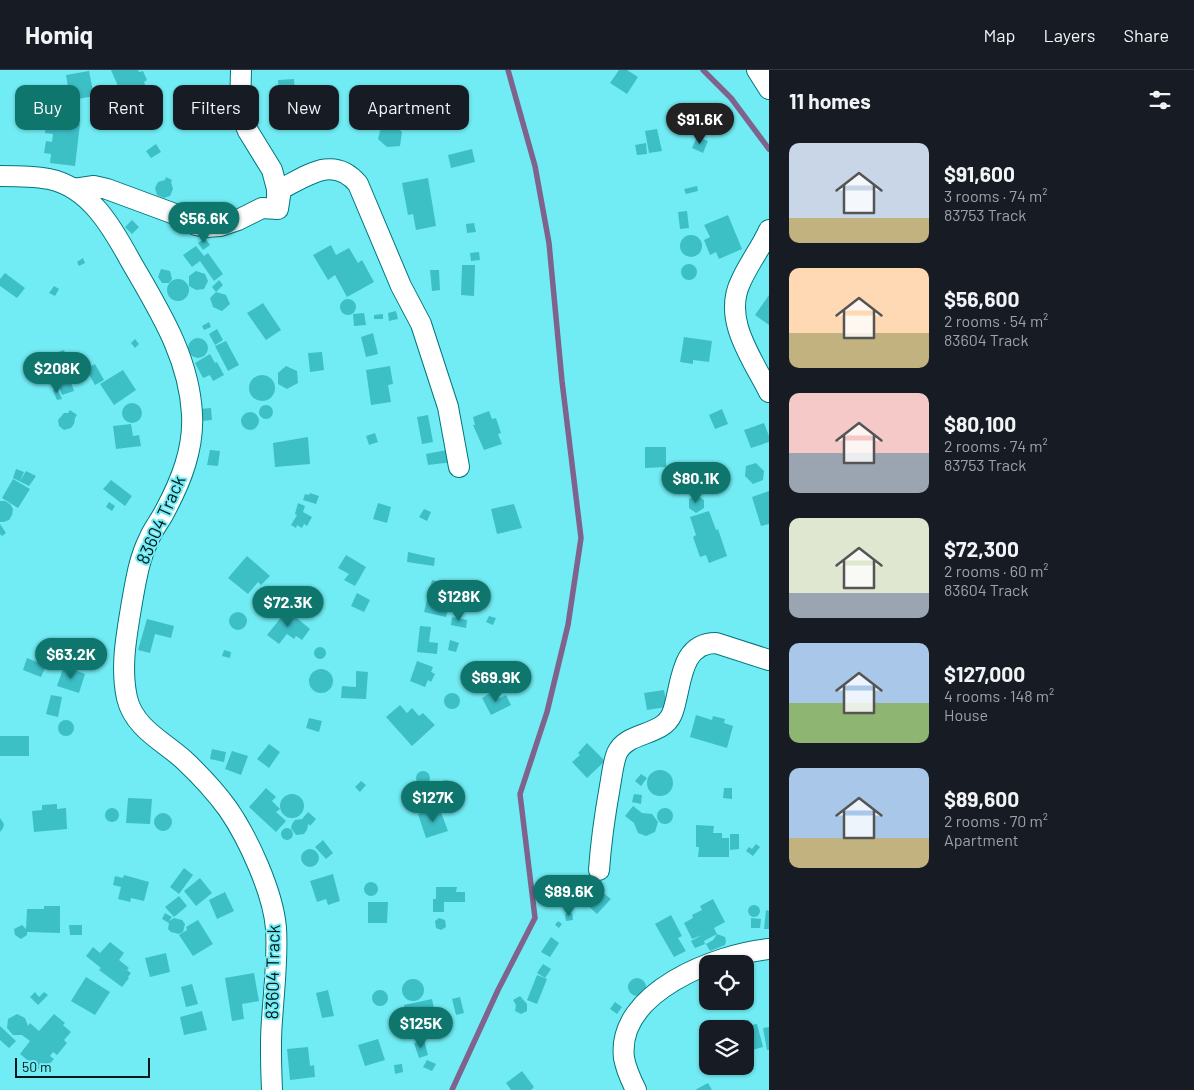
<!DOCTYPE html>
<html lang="en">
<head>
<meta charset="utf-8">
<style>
	body { margin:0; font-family:Barlow,sans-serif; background:#242831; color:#f1f3f6; height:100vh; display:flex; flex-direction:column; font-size:19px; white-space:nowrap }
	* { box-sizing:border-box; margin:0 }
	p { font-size:16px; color:#9ea1a6 }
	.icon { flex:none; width:28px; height:28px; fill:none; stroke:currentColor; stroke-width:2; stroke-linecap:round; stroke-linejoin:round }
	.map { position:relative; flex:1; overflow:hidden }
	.side { display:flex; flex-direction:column; background:#171b24; width:425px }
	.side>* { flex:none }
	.hud { position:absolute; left:15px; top:15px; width:475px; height:45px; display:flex; gap:10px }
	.tools { position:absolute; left:699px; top:885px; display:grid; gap:10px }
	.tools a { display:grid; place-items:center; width:55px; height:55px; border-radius:10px; background:#171b24; box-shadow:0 1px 4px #0004; font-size:25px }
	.scale { position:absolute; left:15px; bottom:12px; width:135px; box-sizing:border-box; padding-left:5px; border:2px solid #001618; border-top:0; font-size:14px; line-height:18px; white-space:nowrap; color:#001618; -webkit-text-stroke:4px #72ecf4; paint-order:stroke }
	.price { position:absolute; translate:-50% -42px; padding:0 11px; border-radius:18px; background:#0f766e; color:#fff; font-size:16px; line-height:32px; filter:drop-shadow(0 1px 2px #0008) }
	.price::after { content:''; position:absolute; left:50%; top:30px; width:15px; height:11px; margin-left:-8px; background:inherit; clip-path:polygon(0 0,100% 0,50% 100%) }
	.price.active { background:#222; color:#fff }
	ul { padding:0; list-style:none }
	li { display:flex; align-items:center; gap:15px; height:125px; padding:0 20px }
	li span { display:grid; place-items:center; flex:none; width:140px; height:100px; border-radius:10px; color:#555 }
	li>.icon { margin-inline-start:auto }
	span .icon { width:60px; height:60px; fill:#fffc; stroke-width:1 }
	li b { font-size:21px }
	h2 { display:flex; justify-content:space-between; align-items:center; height:60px; padding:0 20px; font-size:21px }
	.tag { padding:0 18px; border-radius:10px; background:#171b24; box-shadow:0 1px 4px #0004; font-size:18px; line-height:45px }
	.tag.active { background:#0f766e; color:#fff }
	header { display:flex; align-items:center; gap:30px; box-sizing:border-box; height:70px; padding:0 25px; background:#171b24; border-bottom:1px solid #363941 }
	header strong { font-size:24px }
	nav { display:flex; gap:28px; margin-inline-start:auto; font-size:18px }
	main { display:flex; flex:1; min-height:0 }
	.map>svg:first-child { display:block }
</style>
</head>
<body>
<header>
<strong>Homiq</strong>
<nav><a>Map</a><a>Layers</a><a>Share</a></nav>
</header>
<main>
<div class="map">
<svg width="769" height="1020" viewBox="0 0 769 1020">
	<rect width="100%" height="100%" fill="#72ecf4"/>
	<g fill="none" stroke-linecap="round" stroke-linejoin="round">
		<path stroke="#7f638d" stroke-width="5.5" d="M703 0 731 28 769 79
			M452 1020 498 920 535 848 520 724 547 642 568 555 581 468 562 311 549 173 535 96 508 0"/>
	</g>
	<path fill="#3dbfc6" d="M111 0H138L139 2 143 1 147 10 144 12 146 17 136 21 137 25 124 30Z
		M619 0H627L638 7 627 24 610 13Z
		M89 1 94 26 67 31 65 18 68 17 66 5Z
		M294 9 295 25 279 26 278 10Z
		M46 50 80 54 75 96 50 93 51 84 44 83 46 71 52 72 53 64 45 63Z
		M394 54 402 62 400 76 387 77 378 69 381 57Z
		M657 59 662 81 649 83 645 61Z
		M697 67 708 71 703 83 692 78Z
		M646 73 647 84 637 85 635 75Z
		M156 74 161 82 151 88 146 81Z
		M472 79 475 92 451 98 448 85Z
		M166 107 172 110 171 112 173 119 170 126 164 128 157 125 155 118 158 112 165 110Z
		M428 108 436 156 416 160 413 144 408 145 402 113Z
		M697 116 698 121 686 124 684 119Z
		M687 141 689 158 680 159 678 142Z
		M728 145 742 179 719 189 716 182 710 185 704 170 710 167 704 155Z
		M132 150 139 157 132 164 125 157Z
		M474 153 476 162 467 163 466 154Z
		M680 176a11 11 0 1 1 22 0a11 11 0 1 1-22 0Z
		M205 168 210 175 203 180 198 173Z
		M331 175 336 185 349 178 358 193 362 190 374 212 347 227 335 205 328 210 313 185Z
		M196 176 204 186 208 183 223 204 214 211 200 191 192 197 183 185Z
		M479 182 480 190 471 191 470 183Z
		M83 188 85 193 79 196 77 192Z
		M681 202a8 8 0 1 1 16 0a8 8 0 1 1-16 0Z
		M462 195H475L474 226 461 225Z
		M161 199 170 201 172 209 169 213H162L158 207Z
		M430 200H439L440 220 432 221Z
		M196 201 205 204 208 211 204 219 196 220 189 216V206Z
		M5 203 25 218 17 228 0 216V209Z
		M167 220a11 11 0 1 1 22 0a11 11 0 1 1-22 0Z
		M219 210 223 215 216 222 212 217Z
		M54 216 59 219 55 226 49 223Z
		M216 222 226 225 230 234 222 241 213 237 210 228Z
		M769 225V255L755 245Z
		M340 237a8 8 0 1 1 16 0a8 8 0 1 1-16 0Z
		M263 233 281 260 266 270 247 243Z
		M396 241 398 249 389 251 388 243Z
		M364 243 366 255 354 256 353 244Z
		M383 244V249H374V245Z
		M209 252 211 257 204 260 202 256Z
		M217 259 223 270 215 275 209 264Z
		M373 263 378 284 366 287 361 267Z
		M684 267 712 271 709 292 693 290V294L680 292Z
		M188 278a10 10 0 1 1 20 0a10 10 0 1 1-20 0Z
		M135 269 139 274 135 278 131 273Z
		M226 271 239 295 228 301 215 276Z
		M64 280 66 285 60 288 58 282Z
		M322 282 324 300 310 302 308 283Z
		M210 284 215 293 217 292 224 305 213 311 210 305 203 308 195 293Z
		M95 294 104 310 95 315 86 299Z
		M286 296 297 301 298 313 287 319 278 314V303Z
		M390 296 393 314 388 315 391 332 371 335 366 300Z
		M67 300 74 321 62 325 55 304Z
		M123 300 136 320 114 335 100 314Z
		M249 318a13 13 0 1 1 26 0a13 13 0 1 1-26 0Z
		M57 318 62 329 57 330 53 320Z
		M122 343a10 10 0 1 1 20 0a10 10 0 1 1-20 0Z
		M259 342a7 7 0 1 1 14 0a7 7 0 1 1-14 0Z
		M211 338 212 350 201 351 199 339Z
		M722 339 728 354 715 359 709 345Z
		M70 340 77 345 75 348 74 354 71 358 64 360 59 356 58 350 64 343H68Z
		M489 341 492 349 496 348 501 363 498 364 502 374 484 380 473 355H475L473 347Z
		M241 351a9 9 0 1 1 18 0a9 9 0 1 1-18 0Z
		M428 345 433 372 422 374 417 347Z
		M764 353 769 366V372L751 378 744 360Z
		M131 354 133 366 139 365 141 376 116 379 113 356Z
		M375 363 378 372 369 375 366 366Z
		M308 367 310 394 275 397 273 373Z
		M645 377H666V397L645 398Z
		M452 379 453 392 428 395 426 384Z
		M210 380 220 381 218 396 207 395Z
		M756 393 764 401 763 410 753 414 745 406 746 396Z
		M16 399 24 402 20 411 26 401 36 406 29 416 13 408Z
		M13 409 30 419 18 438 2 428Z
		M111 410 132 426 125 436 103 419Z
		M769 421V454L761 456 752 427Z
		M310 423 319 426 316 434 303 430 305 424 309 425Z
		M697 425 704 430V438L696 443 689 438V429Z
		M0 431H5L10 434 13 439 12 445 9 450 4 452H0Z
		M109 432 115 436 112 441 106 437Z
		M298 433 305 436 303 442 312 447 307 456 304 454 302 458 297 455 296 458 291 455 297 445 295 444Z
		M378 433 391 437 387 453 373 449Z
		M514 434 522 458 497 464 491 439Z
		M424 439 431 442 427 451 419 447Z
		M709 441 716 460 718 459 727 486 709 493 706 485 700 487 693 467 696 465 690 447Z
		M0 454 6 463 2 466 0 464Z
		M408 482 435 488 434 496 407 492Z
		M346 485 366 497 355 516 344 510 349 504 338 498Z
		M247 486 270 506 261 515 258 512 248 524 228 508Z
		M432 510 443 513 442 516 458 520 454 535 450 534 446 547 424 542Z
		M357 523 370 530 364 542 351 536Z
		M293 529 298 533 296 539 291 542 286 538 287 531Z
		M287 540 310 559 302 570 296 566 294 569 287 564 279 574 267 565Z
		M229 551a9 9 0 1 1 18 0a9 9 0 1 1-18 0Z
		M489 546 496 548 493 555 486 552Z
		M452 547 467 550 466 558 451 555Z
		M147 549 174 556 171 568 155 564 150 583 138 580Z
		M420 556 431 557 429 572 438 573 437 584 417 582Z
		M450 570 459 573 456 582 448 580Z
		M314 583a6 6 0 1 1 12 0a6 6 0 1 1-12 0Z
		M83 580 89 582 86 591 80 589Z
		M224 580 231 582 230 588 222 586Z
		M27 588 46 596 41 607 23 600Z
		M417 591 433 597 431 602 435 604 431 612 428 610 425 617 410 611Z
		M64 596 85 604 79 623 57 616Z
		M482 597 487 603 486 606 490 603 500 604 504 608V613L502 618 498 621 493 622 488 620 485 616 484 610 476 612 472 606 474 599Z
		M309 611a12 12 0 1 1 24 0a12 12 0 1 1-24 0Z
		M356 601 368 602 366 629 341 628 342 616 356 617Z
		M664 620 667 637 647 640 644 623Z
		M492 622 496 630 506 625 511 635 491 645 482 628Z
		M444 631a8 8 0 1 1 16 0a8 8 0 1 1-16 0Z
		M51 625 62 627 58 647 46 644Z
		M400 635 407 643 412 638 419 646 423 643 435 655 412 676 386 647Z
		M696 645 712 650 713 646 725 649 724 653 733 656 727 678 690 667Z
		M309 648 322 651 319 662 306 658Z
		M58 658a8 8 0 1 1 16 0a8 8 0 1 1-16 0Z
		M0 666H29V686H0Z
		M587 673 605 691 587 708 572 692 580 685 578 683Z
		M269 674 280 682 269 698 257 689Z
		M212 679 226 682 224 692 210 689Z
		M232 681 248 686 241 705 225 699Z
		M647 713a13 13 0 1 1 26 0a13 13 0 1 1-26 0Z
		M416 708a7 7 0 1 1 14 0a7 7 0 1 1-14 0Z
		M641 704 647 708 641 716 635 711Z
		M437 719a9 9 0 1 1 18 0a9 9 0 1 1-18 0Z
		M361 711 366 715 360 722 355 717Z
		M427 716 432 735 422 738 417 719Z
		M266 718 276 727 272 731 280 739 276 742 286 751 276 762 249 737Z
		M724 718H732V729L723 728Z
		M280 736a12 12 0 1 1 24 0a12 12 0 1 1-24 0Z
		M634 724 642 725 641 734 632 732Z
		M128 728 152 729 150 754 126 753Z
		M57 734V739L66 738 67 759 34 762 32 741 42 740V735Z
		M633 736 642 743 652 744 658 752 655 762 646 766 638 763 634 753 625 746Z
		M439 737 448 761 426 768 418 744Z
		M105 745a7 7 0 1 1 14 0a7 7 0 1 1-14 0Z
		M657 746a8 8 0 1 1 16 0a8 8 0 1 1-16 0Z
		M308 742 316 749 310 756 309 754 308 755 307 760 304 764 296 765 291 758 292 754 295 750 302 749Z
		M154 752a9 9 0 1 1 18 0a9 9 0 1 1-18 0Z
		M0 748 4 754 3 758 0 762Z
		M696 755 714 756 713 763H722V768H729V787H698L699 777H696Z
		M281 764a6 6 0 1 1 12 0a6 6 0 1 1-12 0Z
		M730 764H739V779L730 780Z
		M323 770 333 783 326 789 315 777Z
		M756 774 760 777 753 786 746 781 749 777 752 779Z
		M301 788a9 9 0 1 1 18 0a9 9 0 1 1-18 0Z
		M184 798 193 805 179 824 170 817Z
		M333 804 340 831 328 835 326 829 317 832 310 811Z
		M124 805 149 812 144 831 131 828 130 832 118 829 121 817 113 815 115 806 123 808Z
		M200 808 212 823 196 836 184 821Z
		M364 819a7 7 0 1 1 14 0a7 7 0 1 1-14 0Z
		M598 814 605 820 602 822 611 829 597 844 581 829Z
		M436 817H457L456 822H465V832H444V842H433V829H436Z
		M225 822 234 841 217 849 209 830Z
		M179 826 187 836 174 847 165 837Z
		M713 829 725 852 714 858 717 864 704 871 705 874 695 878 691 871 702 865 692 869 684 853 693 848 692 845 702 840 700 836Z
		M368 832H388L387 853H368Z
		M748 841a6 6 0 1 1 12 0a6 6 0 1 1-12 0Z
		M44 836H60V863L27 862V865L21 869 15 865 14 859 22 855 26 859 27 839H44Z
		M766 840 769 841V859H764Z
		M165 843 172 847 169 851 174 848 182 850 185 854 183 862 179 864 171 862 168 859 169 853 162 849Z
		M572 843 573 850 566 851 565 844Z
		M671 845 682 866 678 868 686 881 674 887 655 854Z
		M439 848 445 850 446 857 441 860 436 858 435 851Z
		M751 848 761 849 760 858H751Z
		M198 850 213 874 193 886 179 865 187 860 186 857Z
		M558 851 562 854 559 858 555 855Z
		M69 855H82V865H70Z
		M717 864 725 867 726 871 725 875 710 881 706 874 713 870Z
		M551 867 559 873 550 887 541 882Z
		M110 872 124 883 119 890 129 898 127 900 131 903 128 907 129 908 122 917 99 900 101 898 86 886 93 877 100 883Z
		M166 883 170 902 150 907 145 888Z
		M543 894 551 899 545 908 537 903Z
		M254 903 259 931 242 934 244 949 232 951 225 908Z
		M537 905 547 909 537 934 527 930Z
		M86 907 110 922 95 945 71 931Z
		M628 917a9 9 0 1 1 18 0a9 9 0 1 1-18 0Z
		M402 920a11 11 0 1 1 22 0a11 11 0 1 1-22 0Z
		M192 914 198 934 186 937 181 917Z
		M372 928a8 8 0 1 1 16 0a8 8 0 1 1-16 0Z
		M328 920 334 946 322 948 316 923Z
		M35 922 39 927 44 922 48 925 38 935 30 927Z
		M520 926 527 934V941L521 944 515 941 516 935 513 930Z
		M460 927 464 943 456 945 452 929Z
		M432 929 439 963 411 969 404 935Z
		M615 932 622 937 617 944 610 939Z
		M202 941 207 960 184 965 180 947Z
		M17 944 25 948 28 956 30 953 39 961 54 944 65 953 63 955 71 962 64 970 67 973 57 985 53 982 50 986 54 989 42 1002 20 984 30 971 22 965H13L7 958 8 949Z
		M749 950 750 955 757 954 763 977 745 982V959H740L738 953Z
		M0 956 16 971 9 978 0 970Z
		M769 957V980H767L763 958Z
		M378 969 385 990 365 996 358 975Z
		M424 970 428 985 419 988 414 973Z
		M308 977 310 996 314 995 315 1007 290 1010 287 979Z
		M427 990 436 994 432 1001 423 997Z
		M402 994 403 1002 395 1004 394 995Z
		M522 1001 534 1017 531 1020H511L506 1013Z
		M708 1013 712 1020H695Z"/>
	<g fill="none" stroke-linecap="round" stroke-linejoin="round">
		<g stroke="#00767c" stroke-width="22">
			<path id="minor" d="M241 0 240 42 248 61 272 100 277 119V134
				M757 0 769 19
				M0 106C16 106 33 106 49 109 89 117 112 157 130 190 158 239 189 286 192 344 194 379 181 411 165 441 160 451 153 459 149 469 139 489 136 510 132 532 127 563 120 596 127 628 134 658 163 671 184 690 200 705 215 721 228 739 248 768 273 822 276 858 278 889 274 919 272 950 270 973 271 997 272 1020
				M74 119 94 116 107 119 172 143 196 155 206 157 220 156 238 150 262 138 278 139 281 119C308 105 334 85 358 114L401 216 421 254 448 337 459 397
				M769 160C761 178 749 193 741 211 722 249 752 288 769 322
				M599 800C601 771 605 744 610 716 612 705 613 693 617 683 627 661 662 667 672 644 682 619 678 573 716 573L769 590
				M636 1020C631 1010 626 999 624 988 616 922 717 884 769 879"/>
		</g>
		<use href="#minor" stroke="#fff" stroke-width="20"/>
	</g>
	<g text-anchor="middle" stroke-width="4" stroke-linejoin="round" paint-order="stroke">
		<g font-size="18" fill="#001618" stroke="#72ecf4">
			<text transform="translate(161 450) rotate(-66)" y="6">83604 Track</text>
			<text transform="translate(273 902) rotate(-89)" y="6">83604 Track</text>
		</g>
	</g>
</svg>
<div class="tools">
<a><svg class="icon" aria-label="locate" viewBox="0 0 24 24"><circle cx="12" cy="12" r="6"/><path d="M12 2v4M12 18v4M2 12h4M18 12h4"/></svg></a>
<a><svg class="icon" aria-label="layers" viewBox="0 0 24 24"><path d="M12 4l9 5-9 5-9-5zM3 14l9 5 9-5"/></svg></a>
</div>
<div class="scale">50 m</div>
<b class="price active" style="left:700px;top:75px">$91.6K</b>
<b class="price" style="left:204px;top:174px">$56.6K</b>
<b class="price" style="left:57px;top:324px">$208K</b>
<b class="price" style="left:696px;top:434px">$80.1K</b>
<b class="price" style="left:459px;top:552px">$128K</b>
<b class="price" style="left:288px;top:558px">$72.3K</b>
<b class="price" style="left:71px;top:610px">$63.2K</b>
<b class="price" style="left:496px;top:633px">$69.9K</b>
<b class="price" style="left:433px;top:753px">$127K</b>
<b class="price" style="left:569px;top:847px">$89.6K</b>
<b class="price" style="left:421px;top:979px">$125K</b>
<div class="hud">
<a class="tag active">Buy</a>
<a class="tag">Rent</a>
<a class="tag">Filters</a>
<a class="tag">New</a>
<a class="tag">Apartment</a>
</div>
</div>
<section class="side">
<h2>11 homes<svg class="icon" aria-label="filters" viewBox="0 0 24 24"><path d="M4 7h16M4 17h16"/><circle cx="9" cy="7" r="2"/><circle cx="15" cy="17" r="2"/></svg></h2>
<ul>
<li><span style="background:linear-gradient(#c9d6e8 75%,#c2b280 0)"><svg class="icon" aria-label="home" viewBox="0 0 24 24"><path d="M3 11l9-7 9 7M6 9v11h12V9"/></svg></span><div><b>$91,600</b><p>3 rooms · 74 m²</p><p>83753 Track</p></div></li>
<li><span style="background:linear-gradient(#ffd9b3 65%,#c2b280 0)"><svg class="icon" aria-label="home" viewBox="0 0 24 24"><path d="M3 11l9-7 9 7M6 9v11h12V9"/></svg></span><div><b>$56,600</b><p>2 rooms · 54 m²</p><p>83604 Track</p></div></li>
<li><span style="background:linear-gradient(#f6c9c9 60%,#9aa5b1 0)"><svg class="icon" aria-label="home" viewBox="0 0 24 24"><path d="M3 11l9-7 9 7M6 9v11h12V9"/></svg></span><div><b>$80,100</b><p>2 rooms · 74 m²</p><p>83753 Track</p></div></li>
<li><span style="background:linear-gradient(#dfe7d0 75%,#9aa5b1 0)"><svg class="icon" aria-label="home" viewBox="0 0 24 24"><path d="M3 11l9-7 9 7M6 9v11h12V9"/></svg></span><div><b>$72,300</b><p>2 rooms · 60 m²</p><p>83604 Track</p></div></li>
<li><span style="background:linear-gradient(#a9c7e8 60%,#8fb573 0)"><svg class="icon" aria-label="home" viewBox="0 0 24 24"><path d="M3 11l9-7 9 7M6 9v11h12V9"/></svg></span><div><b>$127,000</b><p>4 rooms · 148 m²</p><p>House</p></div></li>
<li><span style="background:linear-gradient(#a9c7e8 70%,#c2b280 0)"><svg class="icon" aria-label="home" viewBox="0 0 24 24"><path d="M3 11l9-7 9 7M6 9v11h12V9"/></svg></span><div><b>$89,600</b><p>2 rooms · 70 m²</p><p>Apartment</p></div></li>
</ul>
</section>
</main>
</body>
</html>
